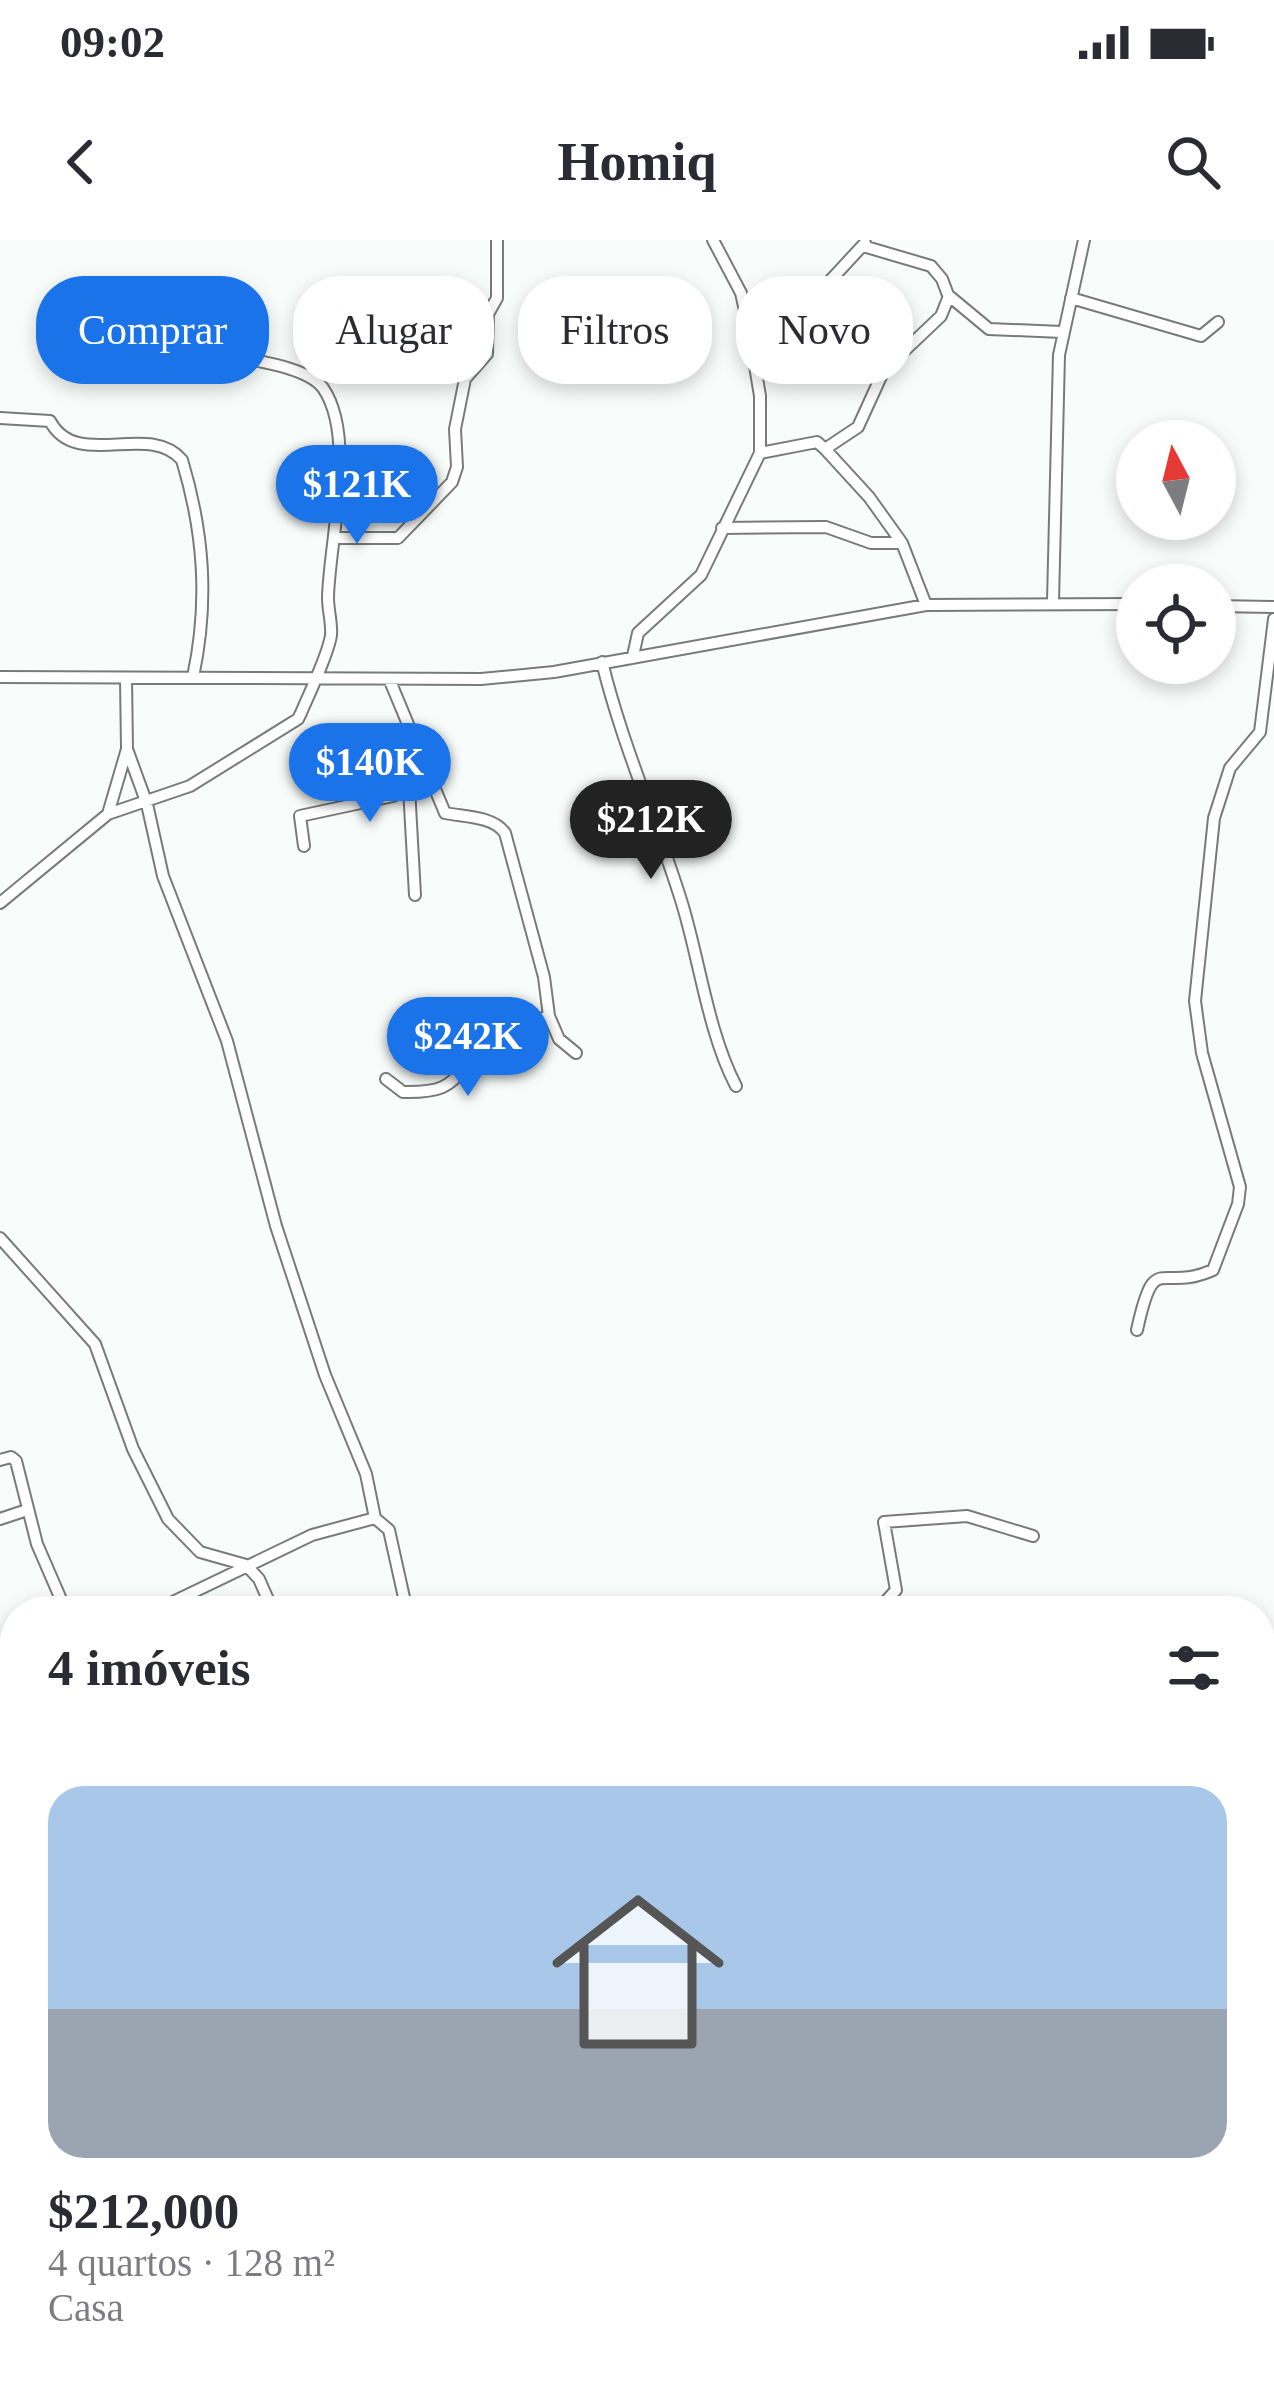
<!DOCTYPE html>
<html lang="pt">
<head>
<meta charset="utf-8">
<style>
	body { margin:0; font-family:"Times New Roman",serif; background:#f7f7f7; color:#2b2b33; height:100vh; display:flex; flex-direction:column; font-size:45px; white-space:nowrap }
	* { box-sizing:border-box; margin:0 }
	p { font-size:39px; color:#7c7c81 }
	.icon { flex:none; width:66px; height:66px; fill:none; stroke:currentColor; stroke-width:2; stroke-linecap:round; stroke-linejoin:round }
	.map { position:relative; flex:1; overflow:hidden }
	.side { position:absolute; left:0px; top:1356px; width:1275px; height:804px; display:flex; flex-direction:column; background:#fff; border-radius:48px 48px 0 0; box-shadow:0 6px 18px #0003 }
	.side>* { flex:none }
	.hud { position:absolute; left:36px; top:36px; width:1203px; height:108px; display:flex; gap:24px }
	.needle { width:78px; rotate:353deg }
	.fabs { position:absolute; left:1116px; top:180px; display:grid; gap:24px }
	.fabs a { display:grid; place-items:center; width:120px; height:120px; border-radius:50%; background:#fff; box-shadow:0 6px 18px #0003; font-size:60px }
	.price { position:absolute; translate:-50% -102px; padding:0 27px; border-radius:42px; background:#1a73e8; color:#fff; font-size:39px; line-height:78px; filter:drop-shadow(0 3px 6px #0008) }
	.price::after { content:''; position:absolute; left:50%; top:72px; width:36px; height:27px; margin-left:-18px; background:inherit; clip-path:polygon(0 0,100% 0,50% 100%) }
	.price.on { background:#222; color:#fff }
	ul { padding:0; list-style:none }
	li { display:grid; align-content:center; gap:24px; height:636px; padding:0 48px }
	li span { display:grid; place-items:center; height:372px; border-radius:36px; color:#555 }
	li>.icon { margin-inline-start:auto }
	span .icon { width:216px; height:216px; fill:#fffc; stroke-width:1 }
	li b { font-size:51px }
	h2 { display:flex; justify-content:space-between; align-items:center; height:144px; padding:0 48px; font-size:51px }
	.pill { padding:0 42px; border-radius:48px; background:#fff; box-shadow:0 6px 18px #0003; font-size:42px; line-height:108px }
	.pill.on { background:#1a73e8; color:#fff }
	.status { display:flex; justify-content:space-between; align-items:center; height:84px; padding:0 60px; background:#fff; direction:ltr }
	.status svg { height:33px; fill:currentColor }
	header { display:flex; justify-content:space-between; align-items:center; height:156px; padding:0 48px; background:#fff; font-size:54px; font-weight:700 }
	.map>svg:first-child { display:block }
</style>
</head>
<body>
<div class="status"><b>09:02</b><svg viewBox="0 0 49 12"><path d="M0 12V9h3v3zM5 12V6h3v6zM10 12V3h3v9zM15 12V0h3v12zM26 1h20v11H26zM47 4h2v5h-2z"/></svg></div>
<header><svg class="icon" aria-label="back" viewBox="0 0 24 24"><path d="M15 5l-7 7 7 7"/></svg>Homiq<svg class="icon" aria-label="search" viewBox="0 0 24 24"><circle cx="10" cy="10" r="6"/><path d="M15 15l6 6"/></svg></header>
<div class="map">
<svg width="1274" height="2160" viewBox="0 0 1274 2160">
	<rect width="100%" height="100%" fill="#f8fdfb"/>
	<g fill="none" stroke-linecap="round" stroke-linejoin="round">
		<g stroke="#777c7a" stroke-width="14">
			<path id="minor" d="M863 6 931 26 942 39 948 55 989 89 1062 92
				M1071 58 1201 96 1218 82
				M757 136 781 117 802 71 865 3
				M0 178 50 181C76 231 149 181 182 220 204 293 209 362 193 437
				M825 209 869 257 902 303 926 365
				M760 213 817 202 825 209 858 187 884 130 941 76 949 56
				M722 288 826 287 871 303H902
				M335 298H398L452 242 457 227 455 189 465 139 487 114 488 74 497 58V0
				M1053 361 1059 115 1084 0
				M1215 366 1274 367
				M633 416 638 393 701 335 760 213V156L748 84 741 53 713 0
				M602 422C622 504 656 580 681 660 699 717 708 793 736 846
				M0 437 481 439 554 432 926 365 1137 364
				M390 441 445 573C465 577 493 576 505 593L544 737 549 776 559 799 576 813
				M127 509 147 564 163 636 227 801 276 986 325 1135 366 1234 375 1278 389 1290 407 1371
				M108 574 127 509 126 439
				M304 606 300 576 393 556 409 548
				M415 655 409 548 427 538
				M0 663 108 574 190 546 298 479 301 473C309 454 329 413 331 395 332 383 328 370 328 358 329 303 357 197 323 148 306 125 245 120 218 113
				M386 839 403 852C456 853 449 840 482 810 500 793 525 784 549 776
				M0 998 95 1104 133 1209 168 1279 200 1312 246 1325 259 1339 273 1371
				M1137 1090C1155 1008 1159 1054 1213 1030L1238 964 1240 947 1202 813 1195 761 1214 578 1230 528 1260 492 1274 379
				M0 1220 11 1217 16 1221 37 1304 66 1371
				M0 1279 27 1270
				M154 1371 312 1295 375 1278
				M877 1371 896 1350 884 1282 967 1276 1033 1296
				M0 1445 15 1439
				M645 2145 648 2160"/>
		</g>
		<use href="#minor" stroke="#fff" stroke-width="10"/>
	</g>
</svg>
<div class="fabs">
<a><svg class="needle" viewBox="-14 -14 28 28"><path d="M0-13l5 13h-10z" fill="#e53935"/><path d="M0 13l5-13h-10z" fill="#7c7c81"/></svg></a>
<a><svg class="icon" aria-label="locate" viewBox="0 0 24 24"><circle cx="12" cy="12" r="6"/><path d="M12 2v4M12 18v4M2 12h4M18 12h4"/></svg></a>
</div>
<b class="price" style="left:357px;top:307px">$121K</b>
<b class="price" style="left:370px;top:585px">$140K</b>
<b class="price on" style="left:651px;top:642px">$212K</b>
<b class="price" style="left:468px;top:859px">$242K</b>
<div class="hud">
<a class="pill on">Comprar</a>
<a class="pill">Alugar</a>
<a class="pill">Filtros</a>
<a class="pill">Novo</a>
</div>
<section class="side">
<h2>4 imóveis<svg class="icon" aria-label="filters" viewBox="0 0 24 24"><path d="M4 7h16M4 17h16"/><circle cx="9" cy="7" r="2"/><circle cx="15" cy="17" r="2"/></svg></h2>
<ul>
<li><span style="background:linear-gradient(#a9c7e8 60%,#9aa5b1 0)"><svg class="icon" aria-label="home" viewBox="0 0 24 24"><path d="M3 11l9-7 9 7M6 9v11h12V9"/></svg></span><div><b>$212,000</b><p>4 quartos · 128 m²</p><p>Casa</p></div></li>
</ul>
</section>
</div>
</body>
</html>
